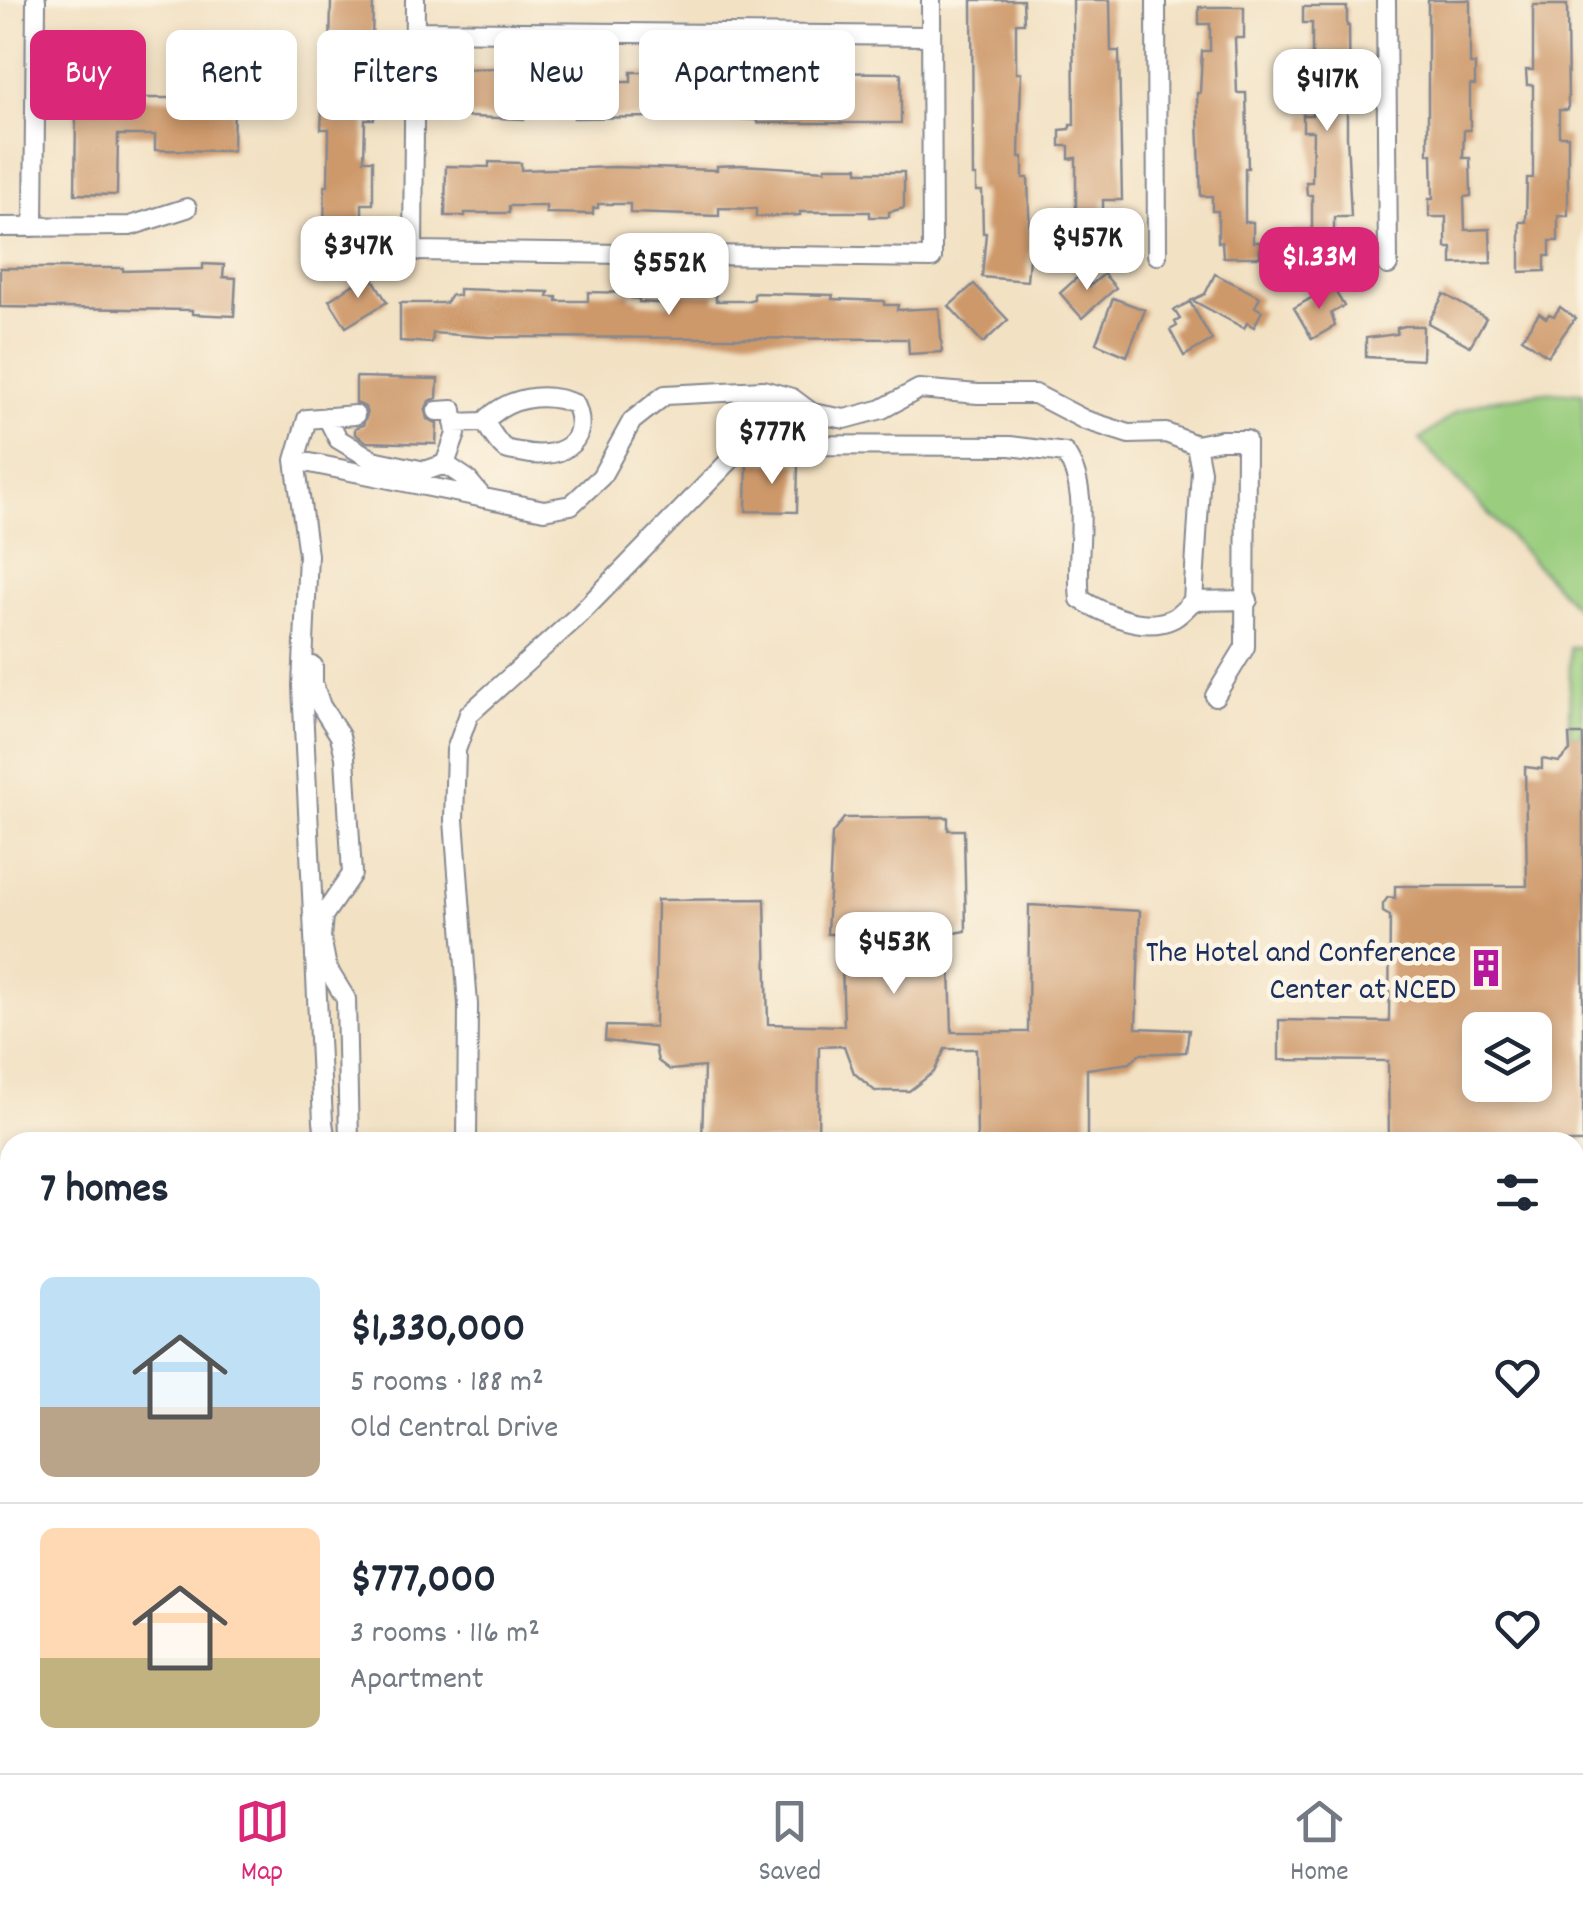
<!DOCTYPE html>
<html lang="en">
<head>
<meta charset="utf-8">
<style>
	body { margin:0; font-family:Dekko,sans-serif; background:#f6f6f7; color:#1f2937; height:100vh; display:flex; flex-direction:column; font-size:38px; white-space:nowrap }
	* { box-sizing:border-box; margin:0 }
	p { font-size:32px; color:#747a83 }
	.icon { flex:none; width:55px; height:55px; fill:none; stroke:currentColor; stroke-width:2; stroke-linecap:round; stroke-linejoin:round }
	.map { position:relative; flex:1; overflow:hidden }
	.details { position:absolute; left:0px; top:1132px; width:1585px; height:642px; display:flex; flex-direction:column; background:#fff; border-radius:30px 30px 0 0; box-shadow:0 5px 15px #0003 }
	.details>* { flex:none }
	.banner { position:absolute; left:30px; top:30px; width:1000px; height:90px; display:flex; gap:20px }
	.fabs { position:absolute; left:1462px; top:1012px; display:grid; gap:20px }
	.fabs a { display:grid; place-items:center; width:90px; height:90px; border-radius:15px; background:#fff; box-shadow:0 5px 15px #0003; font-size:50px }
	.price { position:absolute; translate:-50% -85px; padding:0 22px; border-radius:20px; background:#fff; color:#222; font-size:32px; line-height:65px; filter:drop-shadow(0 2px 5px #0008) }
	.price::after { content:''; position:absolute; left:50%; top:60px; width:30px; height:22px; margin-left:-15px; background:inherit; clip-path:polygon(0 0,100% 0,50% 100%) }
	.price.on { background:#db2777; color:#fff }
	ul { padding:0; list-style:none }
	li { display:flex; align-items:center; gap:30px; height:250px; padding:0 40px }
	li+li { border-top:2px solid #e0e1e3 }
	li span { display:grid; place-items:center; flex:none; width:280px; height:200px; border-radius:15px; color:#555 }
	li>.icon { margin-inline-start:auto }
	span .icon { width:120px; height:120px; fill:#fffc; stroke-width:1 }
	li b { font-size:42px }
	h2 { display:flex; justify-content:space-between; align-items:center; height:120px; padding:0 40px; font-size:42px }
	.pill { padding:0 35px; border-radius:15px; background:#fff; box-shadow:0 5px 15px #0003; font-size:35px; line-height:90px }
	.pill.on { background:#db2777; color:#fff }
	.tabs { display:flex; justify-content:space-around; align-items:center; height:140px; border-top:2px solid #e0e1e3; background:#fff; font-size:28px; color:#747a83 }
	.tabs a { display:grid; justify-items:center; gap:5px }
	.tabs .on { color:#db2777 }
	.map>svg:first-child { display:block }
</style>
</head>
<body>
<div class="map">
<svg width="1583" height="1773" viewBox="0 0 1583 1773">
	<rect width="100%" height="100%" fill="#fcf5e5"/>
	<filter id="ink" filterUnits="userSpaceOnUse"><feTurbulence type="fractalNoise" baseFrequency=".01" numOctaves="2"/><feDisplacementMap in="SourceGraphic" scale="20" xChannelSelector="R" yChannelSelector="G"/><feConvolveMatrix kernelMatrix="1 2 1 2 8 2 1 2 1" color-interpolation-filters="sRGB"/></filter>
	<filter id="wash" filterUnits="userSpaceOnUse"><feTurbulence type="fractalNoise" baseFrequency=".0048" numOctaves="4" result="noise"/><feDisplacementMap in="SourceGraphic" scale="40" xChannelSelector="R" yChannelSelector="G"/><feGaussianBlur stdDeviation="2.25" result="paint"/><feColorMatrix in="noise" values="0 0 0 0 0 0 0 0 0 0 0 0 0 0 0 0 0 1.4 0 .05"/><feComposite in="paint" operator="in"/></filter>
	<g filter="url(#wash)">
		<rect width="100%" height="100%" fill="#f2e1c3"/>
		<path fill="#9acd7e" stroke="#5a7e6e" stroke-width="2.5" d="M1546 392 1583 393V615L1420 440 1457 411 1489 400Z
			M1570 647H1583V735H1569Z"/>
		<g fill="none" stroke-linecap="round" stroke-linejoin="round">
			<path stroke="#5ba2d1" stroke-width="5" d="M473 1765 474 1773"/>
		</g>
		<g id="blocks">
			<path fill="#ce996b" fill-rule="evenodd" d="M331 0H373L372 43H366L365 74H375L374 119H365L364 160H373V204H362V261L316 260V229H324L325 186H328L329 129H321L322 111H329Z
				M972 0H1023L1024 23H1016V73H1021L1019 157H1023V178H1028L1030 247 1027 281 982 277 986 233H983L982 191H976V176H973Z
				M1073 0H1110L1111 51H1119L1122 200H1103V231H1090V246H1061V214H1076V158L1069 159V146H1060V130L1070 129V125H1074Z
				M1428 0H1470V64H1475V85H1470V130H1464L1463 158H1470L1471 196 1464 197 1465 230 1490 229 1491 263 1452 264V248H1446V217H1429V199H1433L1432 154H1428Z
				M1533 5H1567L1568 110H1559V136H1568V216H1558V241H1550V256H1545V271L1520 272V222H1526L1527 178H1533V85H1527L1526 70H1533Z
				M1199 7H1244V38H1235L1237 93H1246L1248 168H1245V222H1253V242H1260V257H1223L1222 242H1218V211H1212V196H1201L1197 93H1200L1202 51H1210V24H1199Z
				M1303 7H1347V26H1349L1350 110H1347V136L1351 217H1334V248H1326L1325 270H1298V249H1294V230H1312V195H1307L1306 182H1312L1313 131H1303V115H1312V23H1303Z
				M77 32 119 33V98H234L233 151 155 150V135H118L117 195 75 194Z
				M510 68 592 71V82H631V72H677V77L685 78V81H714V72L761 73V85L768 86H799V72L901 73V123H758V120L742 119V116L574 118V108H524V119L448 116V80H462V69Z
				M489 162 521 163V170L615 167 717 170V166L741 165 825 170V167H858V172H904V208L889 212V217H870V212H800V215L756 217V209L719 208V216L630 213V204H598V208H593V214L546 213V206H509V213H465V216H445L446 166 489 167Z
				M203 264 224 265 223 277 236 278 234 316 192 314V310L0 307V268H123V271L203 269Z
				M1090 266V286L1104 274 1116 288 1082 318 1060 293Z
				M370 274 387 302 346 327 329 300Z
				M1215 274 1260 297 1255 307 1262 311 1254 327 1247 323 1244 328 1192 300 1205 294Z
				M974 284 1008 320 983 343 949 306Z
				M1332 286 1344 306 1331 313 1335 326 1312 339 1294 308Z
				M459 289 549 292 548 297H557V301H588V292L631 293V298L639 299V302L671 304V293L716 294V301H746L754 299V293L833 295 832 299 884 301V305H898L897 310 939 308 942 352 909 354 908 339 488 337 433 333 432 343 400 341V303H446L451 295 459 296Z
				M1444 294 1486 318 1470 346 1428 323Z
				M1113 298 1145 310 1127 356 1096 343Z
				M1190 302 1212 340 1184 356 1170 330 1177 326 1175 322 1180 319 1174 310Z
				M1560 307 1575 318 1548 356 1522 338 1539 313 1546 318 1549 314 1554 316Z
				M1405 326H1423L1422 360 1366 357V338L1397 334V328Z
				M356 377 438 379 437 398 429 401 425 411 427 419 437 423 436 444 367 442 355 434V428L363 425 367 415 365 407 356 403Z
				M747 462 798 463 797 512 746 511Z
				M1569 735H1583V1142H1389L1388 1061 1279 1060V1020L1389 1022 1390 916 1383 912V904L1388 897 1395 898V886H1527L1525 767 1542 769V759L1559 762 1570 751ZM1480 1030H1535V1085H1480Z
				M948 817V830H964L966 931 949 934 952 1032H1028L1029 905 1140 911 1136 1028 1189 1030 1186 1052 1140 1054 1130 1063 1087 1069V1142H977L976 1049H945L934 1072 909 1091H875L854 1073 844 1046 819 1047 818 1142H702L704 1067 670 1070 658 1061 655 1047 605 1041 606 1026 655 1027 657 900 765 899 768 1024 844 1026 841 934H827L832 834 844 818Z"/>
		</g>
	</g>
	<g filter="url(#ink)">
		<use href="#blocks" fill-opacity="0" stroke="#868890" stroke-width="2.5"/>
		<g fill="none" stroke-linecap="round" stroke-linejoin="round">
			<g stroke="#868890" stroke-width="22">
				<path id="minor" d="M415 0 413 251 932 258 931 0
					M1156 0 1157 255
					M1386 0 1388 265
					M415 31 930 36
					M0 227 130 226 187 208
					M34 227 36 0
					M327 417 338 439 373 460 425 471 445 464 456 434 453 410 437 411
					M454 423 484 422C490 429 497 443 504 448 509 451 515 451 520 452 556 461 593 445 575 404 543 391 508 397 484 422
					M1196 445 1201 471 1193 601 1248 600
					M295 460 544 510 571 505 601 477 632 421 665 395 763 390 792 398 812 413 845 419 882 409 919 389 978 394H1035L1085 420 1129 434 1166 433 1196 445 1221 440H1246L1245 647 1215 696
					M445 464 467 479 483 498
					M313 666V683L321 706 340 736 345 757 352 874 323 916 321 937 327 968 346 999 349 1142
					M326 1142 323 1122 302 686 308 555 295 460 307 419 355 415
					M467 1142 468 1005 454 820 456 750 469 714 579 615 739 451 766 445 1010 446 1065 453C1093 492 1074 553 1080 599 1105 614 1145 633 1174 618 1181 614 1188 606 1193 601
					M0 1389H10
					M1117 1765 1118 1773
					M1145 1765 1147 1773"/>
			</g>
			<g stroke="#868890" stroke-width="30">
				<path id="highway" d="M1575 1401H1583
					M1575 1438H1583
					M0 1620 10 1617
					M0 1657 10 1655"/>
			</g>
			<use href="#minor" stroke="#fff" stroke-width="18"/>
			<use href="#highway" stroke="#fff" stroke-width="25"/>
		</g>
	</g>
	<defs>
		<g id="building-bare" transform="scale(3)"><path d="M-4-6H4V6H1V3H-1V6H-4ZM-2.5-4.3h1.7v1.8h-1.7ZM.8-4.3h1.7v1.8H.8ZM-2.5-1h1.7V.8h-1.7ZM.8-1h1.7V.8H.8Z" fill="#b5179e" stroke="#fcf5e5" stroke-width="2.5" paint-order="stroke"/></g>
	</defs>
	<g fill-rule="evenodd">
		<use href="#building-bare" x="1486" y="968"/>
	</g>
	<g text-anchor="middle" stroke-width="9" stroke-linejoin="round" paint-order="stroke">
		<g font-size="32" fill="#1b2f5e" stroke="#fcf5e5" text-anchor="end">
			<text x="1456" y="961">The Hotel and Conference<tspan x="1456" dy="37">Center at NCED</tspan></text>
		</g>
	</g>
</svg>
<div class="fabs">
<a><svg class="icon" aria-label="layers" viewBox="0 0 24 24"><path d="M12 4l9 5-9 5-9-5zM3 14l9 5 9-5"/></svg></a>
</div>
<b class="price" style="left:1327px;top:134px">$417K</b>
<b class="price" style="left:1087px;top:293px">$457K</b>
<b class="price" style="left:358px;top:301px">$347K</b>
<b class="price on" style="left:1319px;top:312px">$1.33M</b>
<b class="price" style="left:669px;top:318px">$552K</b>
<b class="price" style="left:772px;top:487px">$777K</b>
<b class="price" style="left:894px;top:997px">$453K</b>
<div class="banner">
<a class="pill on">Buy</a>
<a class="pill">Rent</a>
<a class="pill">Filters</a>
<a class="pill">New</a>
<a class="pill">Apartment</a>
</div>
<section class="details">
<h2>7 homes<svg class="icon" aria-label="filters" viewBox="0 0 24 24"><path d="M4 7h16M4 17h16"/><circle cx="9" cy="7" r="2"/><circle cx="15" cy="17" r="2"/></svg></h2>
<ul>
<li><span style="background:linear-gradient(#bfe0f5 65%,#b9a48a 0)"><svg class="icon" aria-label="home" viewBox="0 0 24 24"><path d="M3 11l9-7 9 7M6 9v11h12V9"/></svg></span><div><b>$1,330,000</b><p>5 rooms · 188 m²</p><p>Old Central Drive</p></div><svg class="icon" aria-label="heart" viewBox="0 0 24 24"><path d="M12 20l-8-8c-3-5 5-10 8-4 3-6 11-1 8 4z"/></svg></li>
<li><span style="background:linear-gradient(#ffd9b3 65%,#c2b280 0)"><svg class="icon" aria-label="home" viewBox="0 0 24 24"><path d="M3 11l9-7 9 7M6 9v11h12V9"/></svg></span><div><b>$777,000</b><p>3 rooms · 116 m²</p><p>Apartment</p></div><svg class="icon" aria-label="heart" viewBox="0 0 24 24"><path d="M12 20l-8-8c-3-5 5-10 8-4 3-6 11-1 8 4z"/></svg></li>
</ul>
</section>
</div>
<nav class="tabs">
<a class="on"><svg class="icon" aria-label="map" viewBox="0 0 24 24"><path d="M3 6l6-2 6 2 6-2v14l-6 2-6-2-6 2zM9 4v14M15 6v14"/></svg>Map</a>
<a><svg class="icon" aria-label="saved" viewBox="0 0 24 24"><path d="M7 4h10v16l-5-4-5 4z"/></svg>Saved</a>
<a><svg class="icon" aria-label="home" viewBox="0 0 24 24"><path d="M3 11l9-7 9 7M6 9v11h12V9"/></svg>Home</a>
</nav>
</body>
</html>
